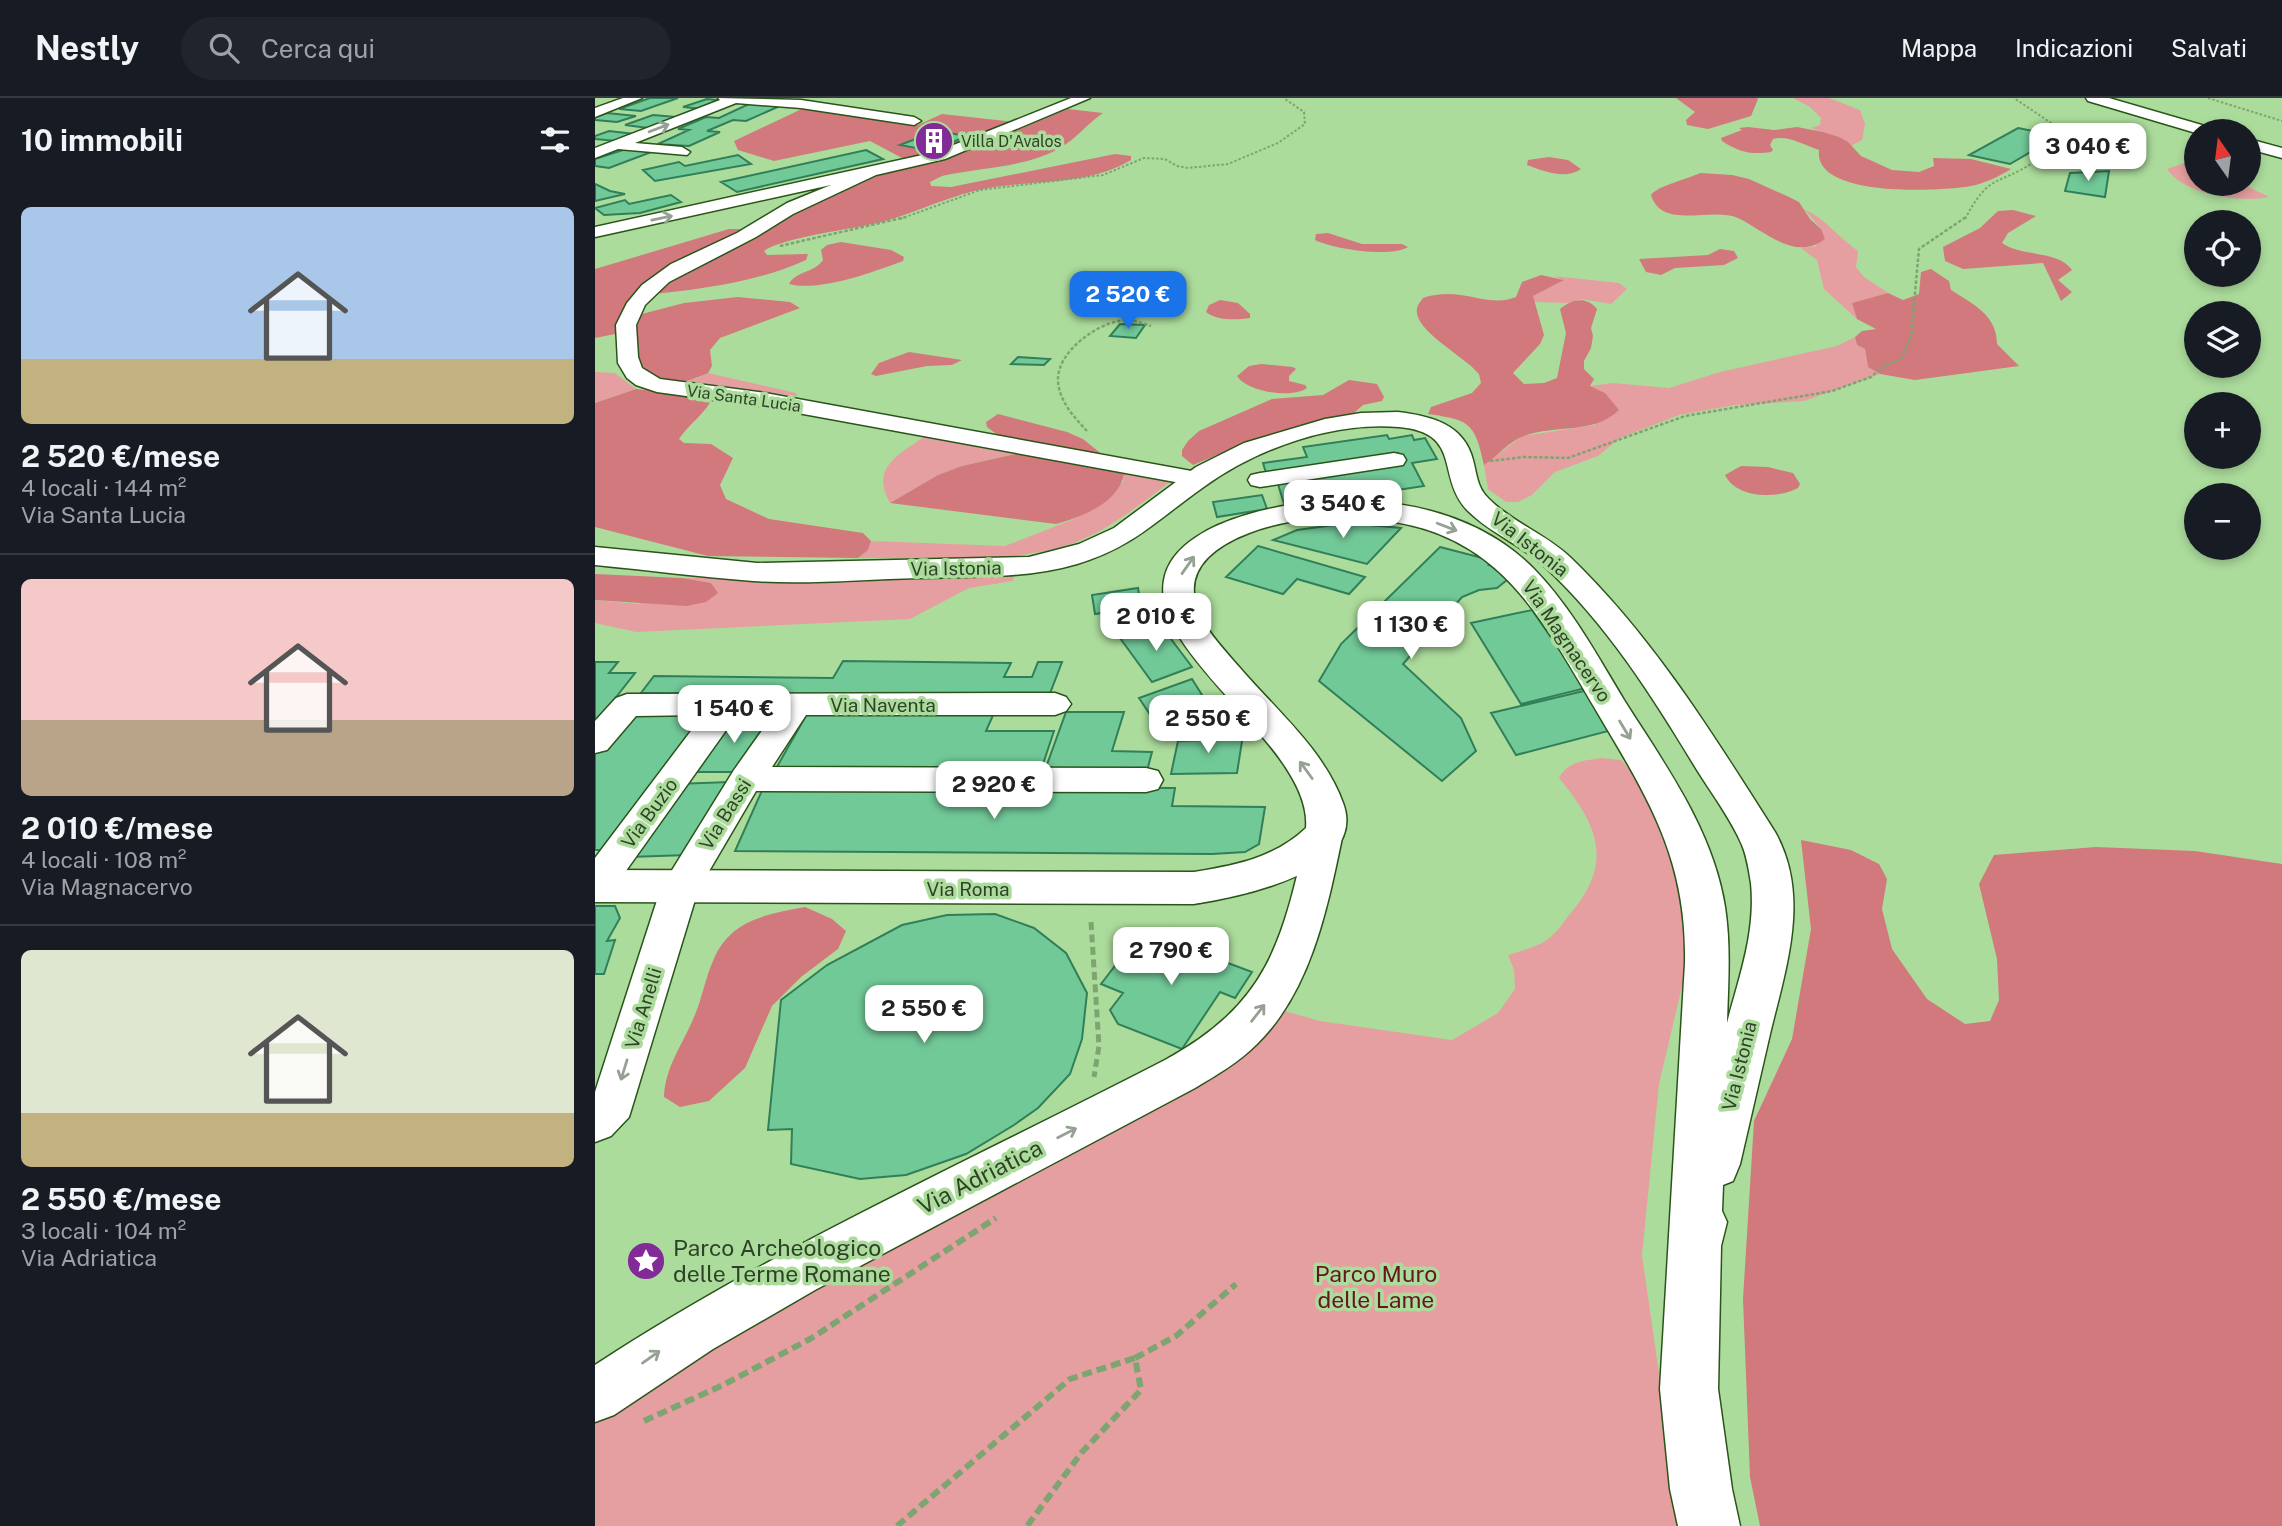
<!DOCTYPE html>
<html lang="it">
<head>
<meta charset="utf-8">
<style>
	body { margin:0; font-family:"Public Sans",sans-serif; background:#20242c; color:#f1f3f6; height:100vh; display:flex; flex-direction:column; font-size:26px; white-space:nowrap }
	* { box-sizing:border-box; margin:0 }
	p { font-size:23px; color:#9ea1a6 }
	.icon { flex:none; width:38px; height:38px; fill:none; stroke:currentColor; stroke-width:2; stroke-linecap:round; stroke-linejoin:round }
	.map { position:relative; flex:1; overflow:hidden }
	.side { display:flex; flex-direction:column; background:#171b24; width:595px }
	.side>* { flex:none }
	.needle { width:46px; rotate:346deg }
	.controls { position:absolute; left:1589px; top:21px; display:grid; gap:14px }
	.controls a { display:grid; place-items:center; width:77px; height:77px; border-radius:50%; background:#171b24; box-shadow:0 4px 10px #0003; font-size:35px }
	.price { position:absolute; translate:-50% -60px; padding:0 16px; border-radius:14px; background:#fff; color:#222; font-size:23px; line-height:46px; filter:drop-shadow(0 2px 4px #0008) }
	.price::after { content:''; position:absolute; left:50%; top:42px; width:21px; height:16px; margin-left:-10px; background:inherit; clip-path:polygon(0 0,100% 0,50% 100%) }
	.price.selected { background:#1a73e8; color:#fff }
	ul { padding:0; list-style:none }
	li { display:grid; align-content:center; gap:14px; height:371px; padding:0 21px }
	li+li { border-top:2px solid #363941 }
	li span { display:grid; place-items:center; height:217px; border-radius:10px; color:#555 }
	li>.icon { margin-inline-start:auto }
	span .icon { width:126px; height:126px; fill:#fffc; stroke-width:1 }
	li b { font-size:30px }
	h2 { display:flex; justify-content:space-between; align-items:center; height:84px; padding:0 21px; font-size:30px }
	header { display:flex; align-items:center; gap:42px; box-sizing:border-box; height:98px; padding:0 35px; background:#171b24; border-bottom:2px solid #363941 }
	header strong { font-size:33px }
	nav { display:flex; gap:38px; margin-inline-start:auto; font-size:24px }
	.search { width:490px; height:63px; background:#20242c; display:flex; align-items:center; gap:18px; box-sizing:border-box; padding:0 24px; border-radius:38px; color:#9ea1a6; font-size:26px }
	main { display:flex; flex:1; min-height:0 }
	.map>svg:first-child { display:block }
</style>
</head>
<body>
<header>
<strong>Nestly</strong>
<div class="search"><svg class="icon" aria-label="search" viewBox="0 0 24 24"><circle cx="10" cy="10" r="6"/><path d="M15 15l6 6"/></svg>Cerca qui</div>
<nav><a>Mappa</a><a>Indicazioni</a><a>Salvati</a></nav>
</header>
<main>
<section class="side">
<h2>10 immobili<svg class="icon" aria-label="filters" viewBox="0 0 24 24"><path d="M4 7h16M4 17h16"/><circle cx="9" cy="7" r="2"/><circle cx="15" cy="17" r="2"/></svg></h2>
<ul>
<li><span style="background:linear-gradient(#a9c7e8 70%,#c2b280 0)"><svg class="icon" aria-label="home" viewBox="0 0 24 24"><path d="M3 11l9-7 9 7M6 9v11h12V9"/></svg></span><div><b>2 520 €/mese</b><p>4 locali · 144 m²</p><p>Via Santa Lucia</p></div></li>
<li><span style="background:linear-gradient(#f6c9c9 65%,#b9a48a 0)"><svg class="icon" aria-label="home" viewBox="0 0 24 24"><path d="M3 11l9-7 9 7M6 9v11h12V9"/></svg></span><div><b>2 010 €/mese</b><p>4 locali · 108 m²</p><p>Via Magnacervo</p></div></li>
<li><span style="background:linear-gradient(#dfe7d0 75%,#c2b280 0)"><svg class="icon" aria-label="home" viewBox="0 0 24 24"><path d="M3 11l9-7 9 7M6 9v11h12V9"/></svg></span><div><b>2 550 €/mese</b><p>3 locali · 104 m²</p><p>Via Adriatica</p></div></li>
</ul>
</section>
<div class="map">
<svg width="1687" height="1428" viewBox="0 0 1687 1428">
	<rect width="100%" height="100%" fill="#acdc9c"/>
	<path fill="#e69fa0" d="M1198 0H1234L1265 12 1270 26 1267 42 1256 48 1253 44 1216 30 1225 27 1226 20 1215 9Z
		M1601 61V86H1648L1674 99C1646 105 1589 97 1572 71Z
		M1209 111C1231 121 1244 140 1263 153L1261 169 1269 179 1293 195 1258 205 1262 221 1229 191 1222 162 1206 150 1221 148 1226 131Z
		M959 178 1024 185 1032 191 1016 206 986 201 974 205 938 204V198L968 182Z
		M1260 239 1262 247 1270 251 1273 269 1285 276 1209 303 1140 307 1084 317 1025 340 1003 358 960 374 937 397 923 404H911L893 391 889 367 927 338 1000 327 1010 295 995 288 1018 285 1074 290 1125 274 1242 248Z
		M0 274 20 275 41 291 0 305Z
		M113 275 201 295 202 298 76 285 102 280Z
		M333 336 430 354 367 368 343 377 295 405C274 368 306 356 333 336Z
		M529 376 575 384C547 405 519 428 486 442 427 468 328 459 263 460L273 452 276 443 410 448 479 421 528 384Z
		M419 477 418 483 374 490 315 521 41 534 0 525V502L43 506 116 485 87 480Z
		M1006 660 1026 662 1040 678 1067 734 1095 809 1089 880 1064 986 1047 1157 1086 1428H0V1313L686 912 725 923 857 942 903 915 920 891 919 872 913 857C925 853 943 849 953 841 961 835 968 825 974 817 1019 766 1004 728 964 680 973 663 988 663 1006 660Z"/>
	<path fill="#d1797c" d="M1081 0H1162L1163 1 1156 18 1113 31 1092 27 1091 22 1100 14Z
		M209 10 323 27 347 16 420 24 339 56 309 61 275 43 179 63 143 52 139 43Z
		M473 11 508 15C493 25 482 40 465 50 430 70 386 69 347 78L335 84 336 88 356 89 520 56 536 58V62C490 90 430 80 379 93 343 102 310 120 273 127 249 132 187 140 169 153L172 157 213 156 211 162C166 183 108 191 59 196L74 181 196 113 283 76 363 57Z
		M1153 29 1179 32 1202 29 1228 34 1244 39 1253 44 1266 58 1297 72 1324 74 1339 68 1338 60 1376 61 1416 71C1405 78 1388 86 1376 88 1348 93 1218 101 1224 52 1208 47 1194 37 1178 41L1175 47 1178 52 1176 54C1156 57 1144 54 1127 43L1126 40 1147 32 1144 30Z
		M954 59 973 62 986 71C970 82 948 73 932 67L933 62Z
		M1105 75 1137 77 1154 81 1194 99 1204 104 1215 121 1226 131 1230 141C1200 164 1170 133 1143 120 1117 108 1067 133 1056 97 1062 88 1093 81 1105 75Z
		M1418 112 1441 118 1413 135 1407 145C1427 159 1463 152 1477 172L1463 182 1477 194 1466 203 1448 165 1368 171 1350 163 1348 149 1385 130 1403 113Z
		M134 131H146L148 134 35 204 23 220 20 236 0 240V171Z
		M733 135 767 146H807L813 149C795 160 738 151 720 142L721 136Z
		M246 144 296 152 309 159 308 163C278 174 225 194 194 186 201 173 219 175 228 162L226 152 232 147Z
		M1125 151 1139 153 1143 160 1129 167 1080 170 1066 177 1051 174 1044 161 1113 157Z
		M1336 171 1354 183 1356 192C1378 206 1402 217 1402 246L1424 268 1320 282 1285 276 1273 269 1270 251 1262 247 1260 239 1267 233 1281 231 1262 221 1257 205 1293 195 1308 202 1324 196 1326 174Z
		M946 177 969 182 938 198 949 237 945 246 918 275 929 286 949 285 962 280 971 235 965 211C978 201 991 198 1002 211L996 230 998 238 996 250 989 263V271L999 281 995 288 1010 295 1024 312C998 337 961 326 929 338 914 343 903 358 889 367 880 324 874 322 833 316L836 309 877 295 886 285 884 276 877 269C864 257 823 232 822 215 821 209 824 205 828 200 866 187 892 211 921 199L927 184Z
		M143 199 195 204 205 210 125 240 115 252 117 268 113 275C82 289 64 288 41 262L40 233 43 217 89 205Z
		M625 202 643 205 655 216V220C641 222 622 223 611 214L614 207Z
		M314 254 367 262 357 267 332 268 281 278 276 276 284 265Z
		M666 266 698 269 701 271 694 278V283L710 287 712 290C697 301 652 294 642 278L654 268Z
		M754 282 782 286 789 299 787 303 768 307 759 315 651 345 598 367 587 358V352L593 343 604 333 677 301 728 297Z
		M41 291 118 299C111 315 94 326 84 341L89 345 116 346 138 360 125 387 131 401 174 421 268 435 276 443 273 452 263 460 113 458 0 429V305Z
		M403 316 472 334 488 341 509 358 404 338 392 329 391 324Z
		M430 354 529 376C524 405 486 419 461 426L295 405 343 377 367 368Z
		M1146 368 1173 369 1198 375 1205 386 1203 390C1183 401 1142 401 1130 377Z
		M0 476 87 480 116 485 123 495 111 504 92 508 0 502Z
		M1206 742 1256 752 1284 766 1292 781 1287 811 1297 851 1332 901 1370 926 1395 923 1404 902 1402 861 1384 786 1399 757 1501 749 1600 753 1687 766V1428H1165L1155 1379 1148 1201 1159 1023 1197 941 1216 831Z
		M210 809 237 821 251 833 243 851 206 879 177 908 150 970 114 1003 85 1009 69 999C70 969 88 946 99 919 107 901 110 881 118 863 134 822 172 816 210 809Z"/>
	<path fill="#72c998" stroke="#317f58" stroke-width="2" d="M55 0H83L46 13 24 11Z
		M112 1 132 3 108 11 88 9Z
		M156 5 187 7 151 23 138 22 112 33 125 34 94 48 63 46 94 32 83 31 111 19 124 20Z
		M12 15 41 18 22 24 0 22V19Z
		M58 17 81 19 53 30 30 27Z
		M1423 30 1463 38 1415 66 1374 57Z
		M14 33 40 36 21 43 0 41V38Z
		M341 33 372 38 337 53 305 47Z
		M31 51 59 53 14 70 0 68V61Z
		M271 52 288 61 142 94 126 84Z
		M143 57 156 66 60 83 48 72 84 64 90 68Z
		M1514 73 1510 99 1470 93 1475 75Z
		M0 86 15 93 30 96 0 103Z
		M76 97 86 104 45 115 9 117 0 110 30 102 34 106Z
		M525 226 550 227 541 240 515 238Z
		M423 259 455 261 449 267 416 266Z
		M792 337 794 341 817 337 819 342 830 340 842 361 817 365 829 388 690 409 682 383 808 365 803 355 671 375 668 365 712 359 708 349Z
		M667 397 672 411 622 419 618 404Z
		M754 425 806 430 772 466 678 442 702 432Z
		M663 448 770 479 754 496 702 481 688 496 631 479Z
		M845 449 899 463 894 467 908 470 917 478 902 490 884 492 867 499 808 566 866 620 881 653 847 683 724 583 746 546Z
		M543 490 546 509 500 516 497 497Z
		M937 512 991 590 926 606 876 525Z
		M564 525 597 569 557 584 525 540Z
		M248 563 416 565 409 579H437L443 564H467L454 598 46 595 59 578 238 580Z
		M0 564H23L14 575H40L0 626Z
		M597 581 607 597 602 599 613 616 566 633 544 600Z
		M993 592 1021 631 921 657 896 615Z
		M471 614H529L517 653 557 654 552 673 450 672Z
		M32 615 114 616 14 752H0V654Z
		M399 615 391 633H459L446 672 179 674 212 616Z
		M133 619 181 620 146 674H95Z
		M610 637H648L642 675 576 676 583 643 609 642Z
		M134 684 93 757 35 759 80 686Z
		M169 688 580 690 577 708 670 709 664 746 650 754 617 756 140 753Z
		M0 808H20L25 820 12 843 20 842 9 876H0Z
		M400 816 439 830 471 855 492 895 487 941 475 976 443 1010 419 1027 371 1056 311 1077 265 1081 196 1066 197 1031 173 1032 186 902 232 867 307 827 352 817Z
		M578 830 625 848 617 859 657 874 640 900 625 894 587 951 523 926 515 912 528 895 506 886 536 847 560 856Z"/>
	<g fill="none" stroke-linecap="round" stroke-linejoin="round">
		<g stroke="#2a541a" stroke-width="3">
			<path id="minor" d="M28 0H47L0 19V10Z
				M123 0 206 2 319 19 326 23 319 27 206 10 141 5 40 45 87 49 95 54 92 57 23 51 0 60V50L125 2Z
				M476 0H495L350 61 281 77 198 116 161 139 74 184 50 207 41 227 43 259 47 270 65 281 170 295 602 374 611 376 614 381 611 386 602 388 170 309 62 294 41 287 32 280 23 265 21 227 32 205 47 187 76 166 142 135 192 105 236 87 0 139V129L341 54Z
				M799 355 808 357 811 362 808 367 665 389 656 387 653 382 656 377 665 375Z
				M460 595 471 599 476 606 471 613 460 617H211L177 669 551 670 563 673 568 682 563 691 551 694 161 693 103 792 34 1019 16 1038 0 1044V994L66 790 139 672 178 617H142L13 798 0 802V760L108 617 41 618 12 652 0 655V623L21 600 32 596Z
				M730 722 743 726 748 735C733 807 717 892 662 946 644 964 622 977 600 990L220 1192 118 1251 19 1317 0 1324V1267C180 1149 379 1061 570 962 674 905 687 844 712 735L717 726Z"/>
		</g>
		<g stroke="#2a541a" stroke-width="3">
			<path id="tertiary" d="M803 314C836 318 869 326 878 362 882 377 882 390 894 401 918 425 951 436 976 460 1058 539 1119 638 1180 734 1216 798 1191 869 1175 936 1165 979 1155 1023 1145 1066L1138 1083 1128 1087 1127 1113 1132 1124 1126 1148 1123 1291 1137 1391 1145 1428H1083L1075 1391 1065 1291 1090 865C1092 763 1055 703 1005 619 941 511 901 425 760 420 725 419 687 422 654 435 625 446 592 467 600 502 605 528 629 551 645 570 681 612 729 652 748 705 774 774 643 799 599 806L0 804V772L599 774C641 767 679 760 711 730 718 649 555 559 569 482 575 446 620 426 651 417 745 389 867 398 939 471 976 509 1002 557 1029 602 1070 667 1118 732 1130 809 1136 848 1133 887 1132 925 1144 879 1161 834 1156 785 1154 773 1152 759 1147 747 1136 721 1117 696 1102 672 1059 601 1012 526 950 469 927 447 896 436 873 413 840 379 869 335 804 329 739 323 663 350 610 388 564 420 539 449 482 466 431 481 378 478 325 480 270 481 213 487 158 483 105 479 53 472 0 467V449L162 465 434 459 484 446 519 430 601 369 649 345 730 321 766 315Z"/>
		</g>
		<g stroke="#2a541a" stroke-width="3">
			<path id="primary" d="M1491 0H1514L1617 30 1619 33 1601 35 1493 3Z
				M1654 41 1687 50V60L1654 51Z"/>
		</g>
		<path stroke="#7ea472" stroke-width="2" stroke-dasharray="2.5 2" stroke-linecap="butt" d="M1613 0 1687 23
			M305 121 385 92 508 77 549 60 570 61 582 68 593 70 633 66 683 45 710 26 709 14 690 1
			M1370 121C1395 74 1401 89 1439 64 1451 56 1463 46 1474 37L1419 0"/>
		<path stroke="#7ea472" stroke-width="2.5" stroke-dasharray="3.5 2" stroke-linecap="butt" d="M185 148 311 119
			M492 333C479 319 463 302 463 281 463 254 500 227 524 223 535 221 545 224 556 228
			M895 363 929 359 973 360 1090 318 1237 293 1276 279 1289 268 1306 261 1316 239 1324 151 1371 119"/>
		<path stroke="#7ea472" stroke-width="5" stroke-dasharray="8 4.5" stroke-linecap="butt" d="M496 824 504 948 499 979"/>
		<path stroke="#7ea472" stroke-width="6" stroke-dasharray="10 5" stroke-linecap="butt" d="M540 1260 581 1238 641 1186
			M49 1323 128 1287 215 1241 401 1120
			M302 1428 475 1281 540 1260 546 1292 487 1354 432 1428"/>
		<use href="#minor" fill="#fff" fill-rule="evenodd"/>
		<use href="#tertiary" fill="#fff" fill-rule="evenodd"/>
		<use href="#primary" fill="#fff" fill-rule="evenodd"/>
	</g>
	<defs><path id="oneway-shaft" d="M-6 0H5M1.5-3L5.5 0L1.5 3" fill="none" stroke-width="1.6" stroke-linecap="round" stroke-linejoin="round" transform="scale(1.75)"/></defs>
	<g stroke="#97a094">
		<use href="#oneway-shaft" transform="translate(64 30) rotate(-21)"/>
		<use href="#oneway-shaft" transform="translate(67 120) rotate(-12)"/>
		<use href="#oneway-shaft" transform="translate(852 429) rotate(21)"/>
		<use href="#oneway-shaft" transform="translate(593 467) rotate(-55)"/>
		<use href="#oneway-shaft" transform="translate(1030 632) rotate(59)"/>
		<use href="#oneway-shaft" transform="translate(711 672) rotate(-126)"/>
		<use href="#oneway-shaft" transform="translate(663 915) rotate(-52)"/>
		<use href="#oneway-shaft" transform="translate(29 972) rotate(107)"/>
		<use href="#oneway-shaft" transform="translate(472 1035) rotate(-27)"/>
		<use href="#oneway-shaft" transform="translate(56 1259) rotate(-35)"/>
	</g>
	<defs>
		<g id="building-disc" transform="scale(2.0125)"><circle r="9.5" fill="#812a98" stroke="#acdc9c"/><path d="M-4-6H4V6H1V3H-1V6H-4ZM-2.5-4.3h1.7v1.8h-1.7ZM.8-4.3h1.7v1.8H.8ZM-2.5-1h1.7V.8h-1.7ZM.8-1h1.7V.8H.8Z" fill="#fff"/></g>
		<g id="sight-disc" transform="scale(2.0125)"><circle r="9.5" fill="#812a98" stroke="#acdc9c"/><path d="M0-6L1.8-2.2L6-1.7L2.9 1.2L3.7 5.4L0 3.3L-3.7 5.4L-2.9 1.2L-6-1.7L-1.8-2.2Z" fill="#fff"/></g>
	</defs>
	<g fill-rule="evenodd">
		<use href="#building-disc" x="339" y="43"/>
		<use href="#sight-disc" x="51" y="1163"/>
	</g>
	<g text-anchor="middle" stroke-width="7" stroke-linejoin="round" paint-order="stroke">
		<g font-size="16" fill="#2f4228" stroke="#acdc9c" text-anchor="start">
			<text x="366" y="49">Villa D'Avalos</text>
		</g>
		<g font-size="16" fill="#2f4228" stroke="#acdc9c">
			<text transform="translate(149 300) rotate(8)" y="6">Via Santa Lucia</text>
		</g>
		<g font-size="19" fill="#2f4228" stroke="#acdc9c">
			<text transform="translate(935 446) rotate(38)" y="7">Via Istonia</text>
			<text transform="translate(361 470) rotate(-1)" y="7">Via Istonia</text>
			<text transform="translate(972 543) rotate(56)" y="7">Via Magnacervo</text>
			<text x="288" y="614">Via Naventa</text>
			<text transform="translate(54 715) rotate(-54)" y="7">Via Buzio</text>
			<text transform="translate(130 716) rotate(-58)" y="7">Via Bassi</text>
			<text x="373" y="798">Via Roma</text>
			<text transform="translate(48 910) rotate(-73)" y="7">Via Anelli</text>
			<text transform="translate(1144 968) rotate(-76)" y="7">Via Istonia</text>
		</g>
		<g font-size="23" fill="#2f4228" stroke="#acdc9c">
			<text transform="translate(385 1079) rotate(-27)" y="8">Via Adriatica</text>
		</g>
		<g font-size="23" fill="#2f4228" stroke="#acdc9c" text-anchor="start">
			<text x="78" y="1158">Parco Archeologico<tspan x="78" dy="26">delle Terme Romane</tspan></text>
		</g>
		<g font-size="23" fill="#661621" stroke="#acdc9c">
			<text x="781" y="1184">Parco Muro<tspan x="781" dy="26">delle Lame</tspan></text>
		</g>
	</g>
</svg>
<div class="controls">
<a><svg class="needle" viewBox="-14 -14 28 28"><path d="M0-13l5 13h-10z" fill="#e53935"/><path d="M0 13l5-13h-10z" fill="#9ea1a6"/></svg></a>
<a><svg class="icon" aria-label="locate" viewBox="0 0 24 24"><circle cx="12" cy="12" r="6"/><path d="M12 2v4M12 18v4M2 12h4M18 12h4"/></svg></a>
<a><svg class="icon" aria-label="layers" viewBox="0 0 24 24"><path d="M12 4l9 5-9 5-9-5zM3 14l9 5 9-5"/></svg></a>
<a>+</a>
<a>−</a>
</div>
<b class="price" style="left:1493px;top:85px">3 040 €</b>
<b class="price selected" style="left:533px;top:233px">2 520 €</b>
<b class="price" style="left:748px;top:442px">3 540 €</b>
<b class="price" style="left:561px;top:555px">2 010 €</b>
<b class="price" style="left:816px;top:563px">1 130 €</b>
<b class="price" style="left:139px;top:647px">1 540 €</b>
<b class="price" style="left:613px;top:657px">2 550 €</b>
<b class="price" style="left:399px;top:723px">2 920 €</b>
<b class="price" style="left:576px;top:889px">2 790 €</b>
<b class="price" style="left:329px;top:947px">2 550 €</b>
</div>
</main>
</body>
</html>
